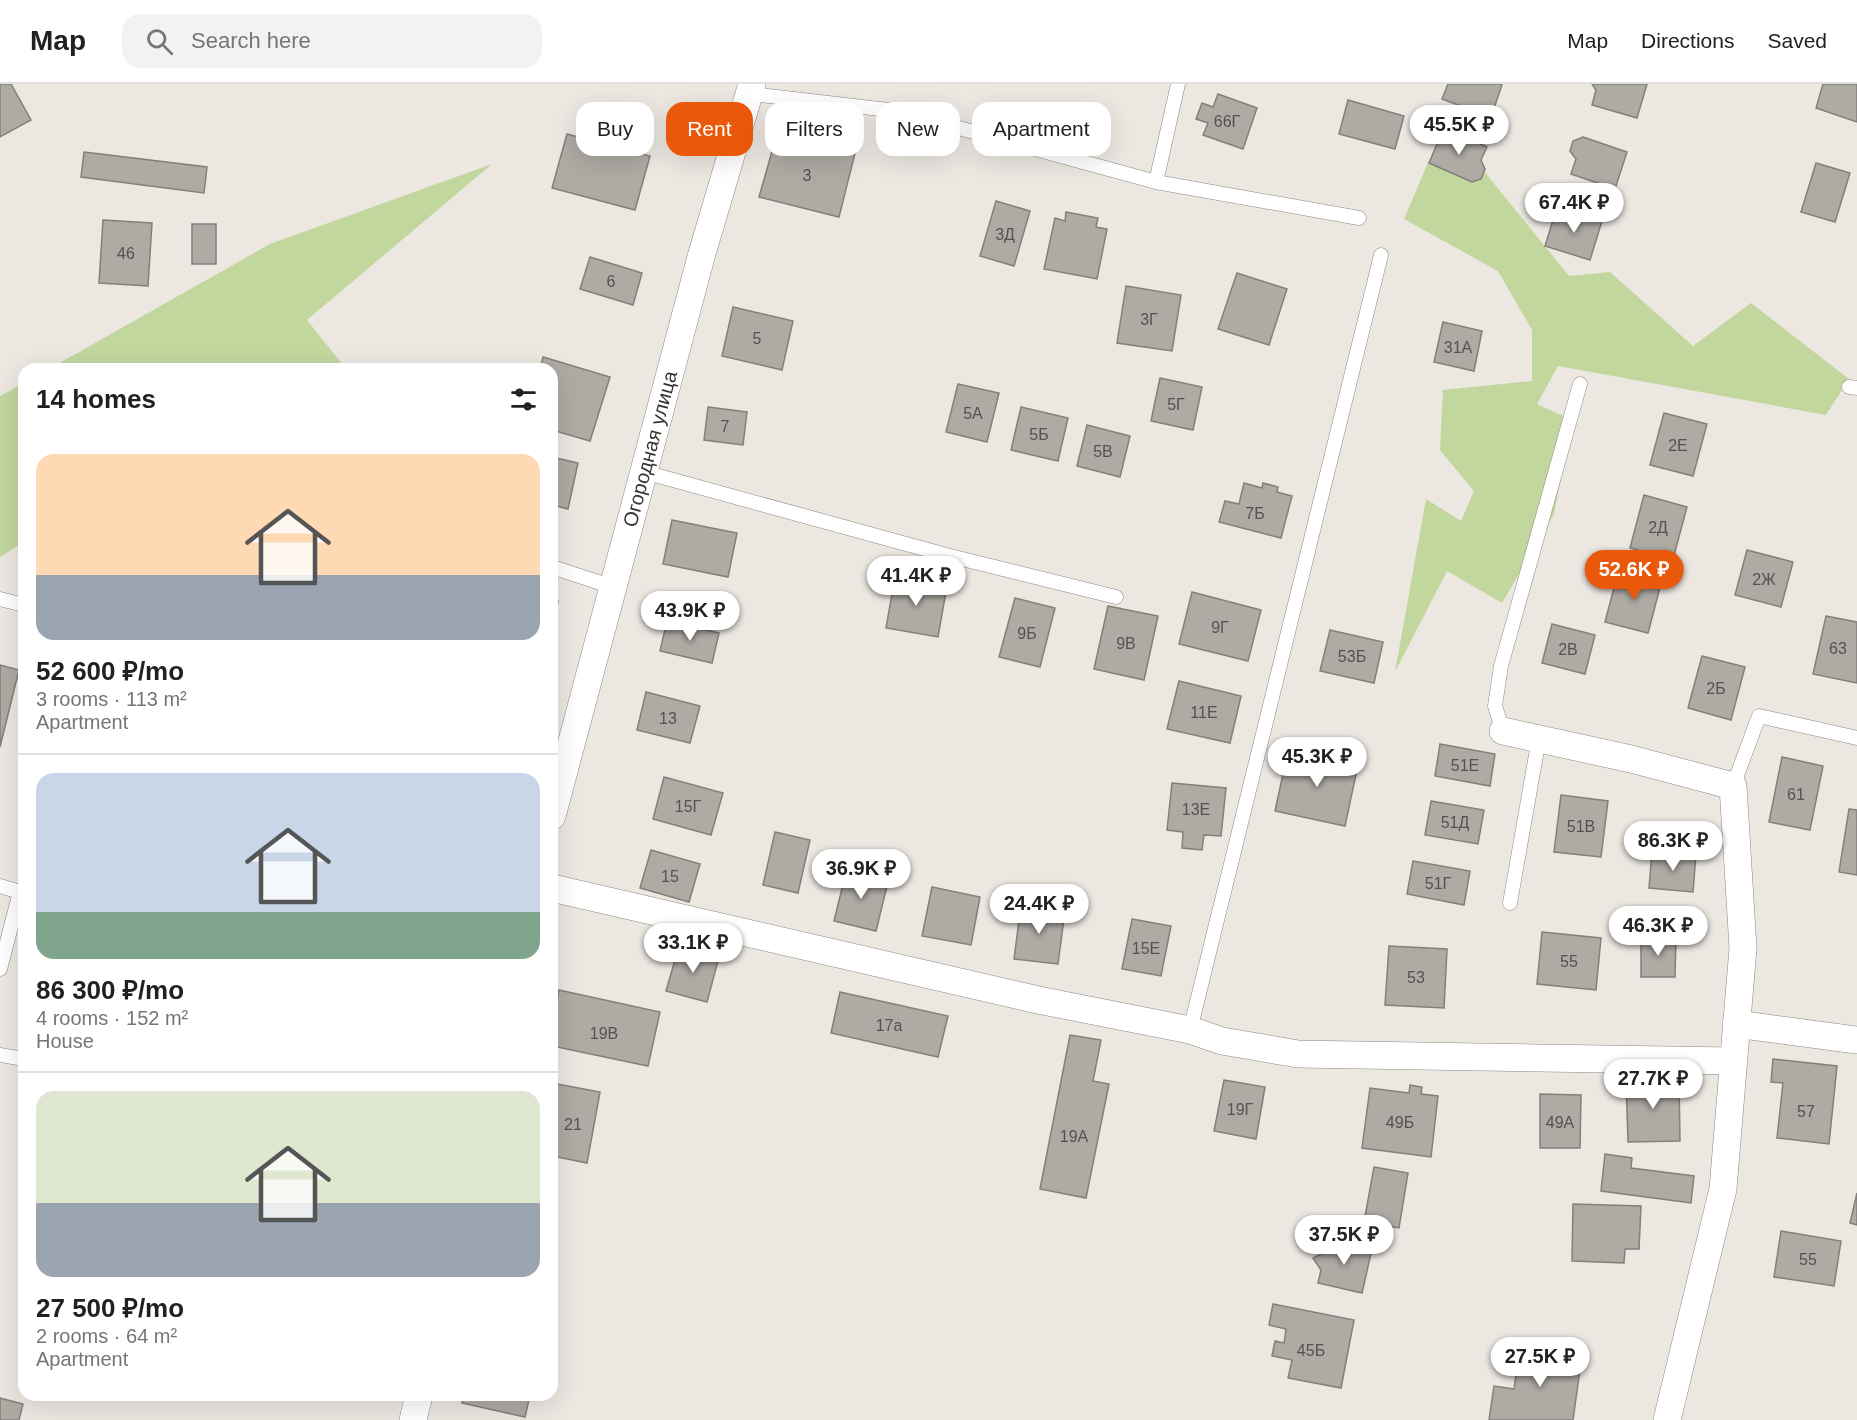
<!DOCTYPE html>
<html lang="en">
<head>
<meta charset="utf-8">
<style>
	body { margin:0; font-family:Helvetica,sans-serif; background:#f2f2f2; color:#202124; height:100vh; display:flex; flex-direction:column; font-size:22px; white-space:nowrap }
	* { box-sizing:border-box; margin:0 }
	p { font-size:20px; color:#757577 }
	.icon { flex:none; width:33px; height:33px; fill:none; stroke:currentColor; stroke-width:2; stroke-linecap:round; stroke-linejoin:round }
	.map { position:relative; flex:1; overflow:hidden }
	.panel { position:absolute; left:18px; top:279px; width:540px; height:1038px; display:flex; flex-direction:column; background:#fff; border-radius:18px; box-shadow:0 6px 24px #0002 }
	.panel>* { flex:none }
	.banner { position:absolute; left:576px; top:18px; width:570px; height:54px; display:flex; gap:12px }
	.price { position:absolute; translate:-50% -51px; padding:0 14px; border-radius:21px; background:#fff; color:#222; font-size:20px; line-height:39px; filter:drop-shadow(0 2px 3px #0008) }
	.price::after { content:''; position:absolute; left:50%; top:36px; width:18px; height:14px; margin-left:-9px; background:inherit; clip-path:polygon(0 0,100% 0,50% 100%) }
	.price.selected { background:#ea580c; color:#fff }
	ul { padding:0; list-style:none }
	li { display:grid; align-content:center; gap:12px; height:318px; padding:0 18px }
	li+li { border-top:2px solid #e0e0e0 }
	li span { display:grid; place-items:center; height:186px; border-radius:18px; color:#555 }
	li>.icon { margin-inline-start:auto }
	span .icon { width:108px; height:108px; fill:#fffc; stroke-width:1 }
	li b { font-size:26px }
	h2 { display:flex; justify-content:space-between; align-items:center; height:72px; padding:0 18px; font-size:26px }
	.pill { padding:0 21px; border-radius:18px; background:#fff; box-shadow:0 6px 24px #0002; font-size:21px; line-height:54px }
	.pill.selected { background:#ea580c; color:#fff }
	header { display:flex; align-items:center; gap:36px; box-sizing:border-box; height:84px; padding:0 30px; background:#fff; border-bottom:2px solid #e0e0e0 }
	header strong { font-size:28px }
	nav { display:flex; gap:33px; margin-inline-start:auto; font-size:21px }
	.search { width:420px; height:54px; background:#f2f2f2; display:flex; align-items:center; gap:15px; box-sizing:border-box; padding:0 21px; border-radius:18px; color:#757577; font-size:22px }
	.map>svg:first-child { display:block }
</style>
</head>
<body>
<header>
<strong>Map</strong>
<div class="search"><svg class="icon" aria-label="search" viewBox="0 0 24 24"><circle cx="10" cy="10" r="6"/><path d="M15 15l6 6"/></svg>Search here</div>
<nav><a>Map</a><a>Directions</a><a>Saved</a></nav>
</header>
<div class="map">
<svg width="1857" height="1336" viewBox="0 0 1857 1336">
	<rect width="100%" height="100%" fill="#ece7e1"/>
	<path fill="#c2d79e" d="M1445 39 1569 192 1610 188 1693 262 1751 219 1849 295 1826 331 1558 282 1537 320 1572 336 1554 430 1502 519 1447 487 1395 588 1426 415 1461 437 1474 407 1440 366 1443 306 1532 297V246L1498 187 1404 135Z
		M492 80 307 236 346 285H49L270 160Z
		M24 299V458L0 473V312Z"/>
	<path fill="#aeaaa4" stroke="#837f79" stroke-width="1.5" d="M0 0H11L31 36 0 53Z
		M1448 0H1500L1502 1 1491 33 1442 15Z
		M1592 0H1647L1637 34 1592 21 1596 6Z
		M1823 0H1857V38L1816 24Z
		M1218 10 1257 24 1243 65 1203 51 1208 39 1196 35 1202 19 1213 23Z
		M1348 16 1404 32 1395 65 1339 50Z
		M1444 44 1487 63 1481 76 1485 85 1481 95 1472 98 1429 79Z
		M567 50 650 72 635 126 552 104Z
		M777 50 819 63 820 60 855 69 839 133 759 113Z
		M1583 53 1627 68 1615 105 1571 90 1576 75 1570 67 1573 57Z
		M84 68 207 83 204 109 81 93Z
		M1816 79 1850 89 1835 138 1801 128Z
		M996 117 1030 127 1014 182 980 172Z
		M1557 123 1602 137 1590 176 1545 162Z
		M1066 128 1098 134 1096 143 1107 145 1097 195 1044 185 1055 134 1065 137Z
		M103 136 152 139 148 202 99 199Z
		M192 140H216V180H192Z
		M590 173 642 189 633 221 580 205Z
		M1237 189 1287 205 1269 261 1218 245Z
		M1126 202 1181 211 1172 267 1117 259Z
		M733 223 793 237 782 286 722 272Z
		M1443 238 1482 247 1474 287 1434 278Z
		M543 273 610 293 590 357 552 346V285H540Z
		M1160 294 1202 303 1193 346 1151 337Z
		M958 300 999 309 987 358 946 348Z
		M708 323 747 328 743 361 704 356Z
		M1021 323 1068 334 1058 377 1011 366Z
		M1664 329 1707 340 1693 392 1650 381Z
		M1087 341 1130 352 1120 393 1077 382Z
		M552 373 578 379 568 425 552 421Z
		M1244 399 1262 404 1263 399 1278 403 1277 408 1292 412 1281 454 1219 438 1225 417 1239 420Z
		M1644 411 1687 423 1673 475 1630 464Z
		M672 436 737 449 728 493 663 480Z
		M1747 466 1793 478 1781 523 1735 511Z
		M1619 485 1662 496 1648 549 1605 538Z
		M895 493 947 502 938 553 886 544Z
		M1192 508 1261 526 1248 577 1179 560Z
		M1015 514 1055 524 1040 583 999 573Z
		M552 515 558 517 552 543Z
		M1108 522 1158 532 1144 596 1094 585Z
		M1826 532 1857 538V599L1813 590Z
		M667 537 719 549 712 579 660 567Z
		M1552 540 1595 551 1585 590 1542 579Z
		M1330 546 1383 558 1374 599 1320 587Z
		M1702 572 1745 583 1731 636 1688 624Z
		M0 581 19 586 0 663Z
		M1179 597 1241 612 1230 659 1167 645Z
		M646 608 700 622 690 659 637 646Z
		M1440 660 1495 670 1490 702 1435 692Z
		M1288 667 1358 681 1345 742 1275 727Z
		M1782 673 1823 682 1810 746 1769 738Z
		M664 693 723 709 711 751 653 735Z
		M1172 699 1226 704 1221 752 1204 751 1202 766 1182 764 1183 748 1167 746Z
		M1561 711 1608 717 1601 773 1554 768Z
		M1431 717 1484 726 1478 760 1425 751Z
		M1849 725 1857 726V791L1839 788Z
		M775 748 810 756 798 809 763 801Z
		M651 766 700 780 689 818 640 804Z
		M1652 767 1696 771 1693 808 1649 804Z
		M1413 777 1470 787 1464 821 1407 810Z
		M847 784 889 794 876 847 834 837Z
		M932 803 980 813 971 861 922 852Z
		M1021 821 1065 827 1058 880 1014 875Z
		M1132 835 1171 842 1161 892 1122 885Z
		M1542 848 1601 854 1596 906 1537 900Z
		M1641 854H1676L1675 893H1641Z
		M679 862 719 873 707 918 666 907Z
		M1389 862 1447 865 1444 924 1385 921Z
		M559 906 660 928 648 982 552 962V937Z
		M840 908 948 932 938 973 831 949Z
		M1070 951 1101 956 1093 997 1109 1000 1086 1114 1040 1105Z
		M1773 975 1837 982 1829 1060 1777 1054 1783 999 1771 998Z
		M1679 994 1680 1057 1628 1058 1626 996Z
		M1224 996 1265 1003 1256 1055 1214 1047Z
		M552 999 600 1008 587 1079 552 1072Z
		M1410 1001 1422 1003 1421 1010 1438 1012 1431 1073 1362 1064 1370 1004 1409 1009Z
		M1540 1010 1581 1011 1580 1064H1540Z
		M1605 1070 1632 1074 1631 1084 1694 1092 1691 1119 1601 1107Z
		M1374 1083 1408 1089 1399 1144 1364 1138Z
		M1857 1109V1141L1850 1139Z
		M1573 1120 1641 1122 1639 1165H1625L1624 1179 1572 1177Z
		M552 1144 556 1145 552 1163Z
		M1781 1147 1841 1157 1834 1202 1774 1193Z
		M1328 1155 1372 1165 1362 1209 1318 1199 1321 1186 1313 1174 1325 1168Z
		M1273 1220 1354 1236 1341 1304 1288 1294 1292 1276 1272 1272 1275 1257 1284 1259 1286 1245 1269 1241Z
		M1520 1263 1582 1271 1573 1336H1489L1494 1302 1514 1305Z
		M464 1311H530L525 1333 462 1319Z
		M0 1314 23 1320 19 1336H0Z"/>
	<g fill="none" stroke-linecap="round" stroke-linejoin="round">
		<g stroke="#8d8882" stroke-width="15">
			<path id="lane" d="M751 10 897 27 1156 98 1359 134
				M1156 98 1178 0
				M1849 303 1857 304
				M644 388 950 472 1116 513
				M552 483 613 503
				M0 515 24 521
				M1503 647 1495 622 1501 582 1580 300
				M1733 702 1759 632 1857 654
				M0 802 20 808 0 885
				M1510 819 1539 654
				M1190 946 1381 171
				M0 971 24 975"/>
		</g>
		<g stroke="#8d8882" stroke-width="28">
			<g id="street">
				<path d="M1503 647 1631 675 1733 702 1743 864 1723 1105 1667 1336"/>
				<path id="s1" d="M552 732 701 173 752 0"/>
				<path d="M552 804 1038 916 1190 946 1222 957 1298 970 1733 977"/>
				<path d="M1736 940 1857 956"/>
				<path d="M413 1336 419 1311"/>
			</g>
		</g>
		<use href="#lane" stroke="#fff" stroke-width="14"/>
		<use href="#street" stroke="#fff" stroke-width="27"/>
	</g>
	<g text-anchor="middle" stroke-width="5" stroke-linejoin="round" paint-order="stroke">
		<g font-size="16" fill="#55524f">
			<text x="1227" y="43">66Г</text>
			<text x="807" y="97">3</text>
			<text x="1005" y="156">3Д</text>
			<text x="126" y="175">46</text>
			<text x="611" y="203">6</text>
			<text x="1149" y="241">3Г</text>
			<text x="757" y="260">5</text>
			<text x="1458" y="269">31А</text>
			<text x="1176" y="326">5Г</text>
			<text x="973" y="335">5А</text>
			<text x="725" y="348">7</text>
			<text x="1039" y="356">5Б</text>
			<text x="1678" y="367">2Е</text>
			<text x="1103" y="373">5В</text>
			<text x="1255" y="435">7Б</text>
			<text x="1658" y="449">2Д</text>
			<text x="1764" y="501">2Ж</text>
			<text x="1220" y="549">9Г</text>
			<text x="1027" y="555">9Б</text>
			<text x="1126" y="565">9В</text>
			<text x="1838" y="570">63</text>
			<text x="1568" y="571">2В</text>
			<text x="1352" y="578">53Б</text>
			<text x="1716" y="610">2Б</text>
			<text x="1204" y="634">11Е</text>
			<text x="668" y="640">13</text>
			<text x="1465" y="687">51Е</text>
			<text x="1796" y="716">61</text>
			<text x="688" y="728">15Г</text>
			<text x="1196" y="731">13Е</text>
			<text x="1455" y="744">51Д</text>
			<text x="1581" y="748">51В</text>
			<text x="670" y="798">15</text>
			<text x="1438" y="805">51Г</text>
			<text x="1146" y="870">15Е</text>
			<text x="1569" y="883">55</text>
			<text x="1416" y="899">53</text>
			<text x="889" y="947">17а</text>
			<text x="604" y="955">19В</text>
			<text x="1240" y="1031">19Г</text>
			<text x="1806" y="1033">57</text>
			<text x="1400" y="1044">49Б</text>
			<text x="1560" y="1044">49А</text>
			<text x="573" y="1046">21</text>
			<text x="1074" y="1058">19А</text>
			<text x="1808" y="1181">55</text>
			<text x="1311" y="1272">45Б</text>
		</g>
		<g font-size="20" fill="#373533" stroke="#ece7e1">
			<text dy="7" stroke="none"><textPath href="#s1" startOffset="380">Огородная улица</textPath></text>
		</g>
	</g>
</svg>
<b class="price" style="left:1459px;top:72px">45.5K ₽</b>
<b class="price" style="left:1574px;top:150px">67.4K ₽</b>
<b class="price selected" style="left:1634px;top:517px">52.6K ₽</b>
<b class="price" style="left:916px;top:523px">41.4K ₽</b>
<b class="price" style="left:690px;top:558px">43.9K ₽</b>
<b class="price" style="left:1317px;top:704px">45.3K ₽</b>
<b class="price" style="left:1673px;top:788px">86.3K ₽</b>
<b class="price" style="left:861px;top:816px">36.9K ₽</b>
<b class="price" style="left:1039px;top:851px">24.4K ₽</b>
<b class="price" style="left:1658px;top:873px">46.3K ₽</b>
<b class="price" style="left:693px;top:890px">33.1K ₽</b>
<b class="price" style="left:1653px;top:1026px">27.7K ₽</b>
<b class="price" style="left:1344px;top:1182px">37.5K ₽</b>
<b class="price" style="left:1540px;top:1304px">27.5K ₽</b>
<div class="banner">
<a class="pill">Buy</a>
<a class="pill selected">Rent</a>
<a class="pill">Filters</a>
<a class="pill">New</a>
<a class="pill">Apartment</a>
</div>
<section class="panel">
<h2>14 homes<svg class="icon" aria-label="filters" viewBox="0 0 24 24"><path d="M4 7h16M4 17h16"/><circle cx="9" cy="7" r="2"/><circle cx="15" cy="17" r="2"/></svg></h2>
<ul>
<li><span style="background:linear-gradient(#ffd9b3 65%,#9aa5b1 0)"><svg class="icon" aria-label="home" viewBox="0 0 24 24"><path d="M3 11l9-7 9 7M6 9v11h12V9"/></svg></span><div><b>52 600 ₽/mo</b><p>3 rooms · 113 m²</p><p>Apartment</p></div></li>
<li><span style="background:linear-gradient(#c9d6e8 75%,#7fa58c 0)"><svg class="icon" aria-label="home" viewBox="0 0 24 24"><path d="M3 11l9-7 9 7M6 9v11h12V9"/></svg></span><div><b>86 300 ₽/mo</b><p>4 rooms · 152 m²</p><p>House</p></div></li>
<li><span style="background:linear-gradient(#dfe7d0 60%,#9aa5b1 0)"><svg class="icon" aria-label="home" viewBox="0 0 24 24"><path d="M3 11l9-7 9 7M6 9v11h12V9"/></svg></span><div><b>27 500 ₽/mo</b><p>2 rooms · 64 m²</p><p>Apartment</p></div></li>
</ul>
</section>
</div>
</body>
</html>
